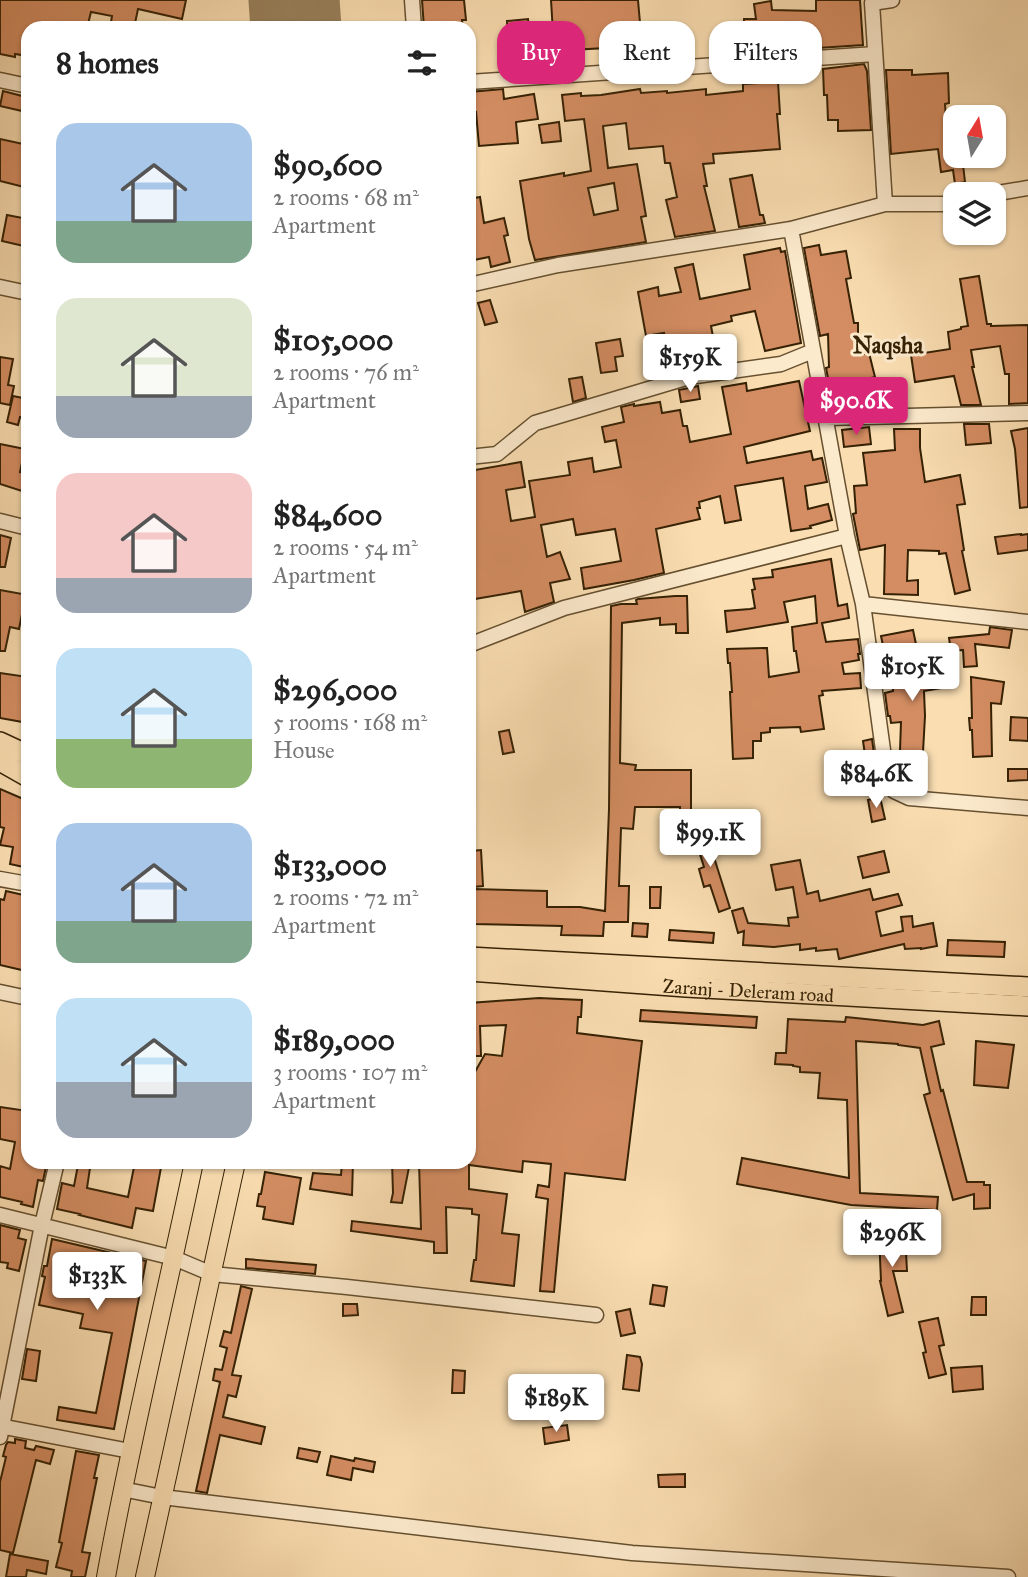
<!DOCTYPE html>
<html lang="en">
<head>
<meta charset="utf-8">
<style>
	body { margin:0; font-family:"IM FELL Great Primer",serif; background:#f2f2f2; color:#222; height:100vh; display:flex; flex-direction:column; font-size:26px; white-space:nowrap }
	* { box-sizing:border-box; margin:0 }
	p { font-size:23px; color:#767676 }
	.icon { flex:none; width:38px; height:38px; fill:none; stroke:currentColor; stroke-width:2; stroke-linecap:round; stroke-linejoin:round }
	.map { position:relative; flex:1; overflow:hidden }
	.drawer { position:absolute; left:21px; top:21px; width:455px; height:1148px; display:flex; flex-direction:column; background:#fff; border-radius:21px; box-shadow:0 2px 5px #0004 }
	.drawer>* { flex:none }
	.banner { position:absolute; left:497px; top:21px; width:425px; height:63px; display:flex; gap:14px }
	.needle { width:46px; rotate:11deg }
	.controls { position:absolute; left:943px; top:105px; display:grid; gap:14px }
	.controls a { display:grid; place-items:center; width:63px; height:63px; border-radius:14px; background:#fff; box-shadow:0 2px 5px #0004; font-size:35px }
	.price { position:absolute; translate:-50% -60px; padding:0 16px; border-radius:7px; background:#fff; color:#222; font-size:23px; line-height:46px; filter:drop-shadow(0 2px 4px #0008) }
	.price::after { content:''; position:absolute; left:50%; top:42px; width:21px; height:16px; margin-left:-10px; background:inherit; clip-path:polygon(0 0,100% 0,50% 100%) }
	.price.active { background:#db2777; color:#fff }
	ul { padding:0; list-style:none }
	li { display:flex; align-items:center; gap:21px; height:175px; padding:0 35px }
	li span { display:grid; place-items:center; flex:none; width:196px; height:140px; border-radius:21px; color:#555 }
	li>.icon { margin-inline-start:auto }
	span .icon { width:84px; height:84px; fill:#fffc; stroke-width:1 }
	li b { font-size:30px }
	h2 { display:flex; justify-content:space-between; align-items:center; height:84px; padding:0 35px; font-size:30px }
	.chip { padding:0 24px; border-radius:21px; background:#fff; box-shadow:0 2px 5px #0004; font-size:24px; line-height:63px }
	.chip.active { background:#db2777; color:#fff }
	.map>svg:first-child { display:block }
</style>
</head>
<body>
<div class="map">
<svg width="1028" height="1577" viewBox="0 0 1028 1577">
	<rect width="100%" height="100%" fill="#fadeb2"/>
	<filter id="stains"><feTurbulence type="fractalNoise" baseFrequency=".00286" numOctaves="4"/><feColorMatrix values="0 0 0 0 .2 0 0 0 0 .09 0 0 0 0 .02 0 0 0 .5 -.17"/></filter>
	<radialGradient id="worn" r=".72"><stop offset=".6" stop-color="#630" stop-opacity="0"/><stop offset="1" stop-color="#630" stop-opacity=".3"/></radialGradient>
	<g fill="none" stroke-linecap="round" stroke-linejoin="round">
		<path stroke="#98805b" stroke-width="91" d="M294 0 296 28"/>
	</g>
	<path fill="#d48d62" stroke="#352104" stroke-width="2" fill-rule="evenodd" d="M0 0H186L182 19 138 9 134 28H110L112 16 91 12 87 28H28V56L15 54V57L0 54Z
		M422 0H464L466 20H462L463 28H424Z
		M551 0H638L642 46 571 50 573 65 555 66Z
		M816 0H860L863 45 818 48V41H799V38H766L767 52 745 53 744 19H756L754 4 771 1 772 10 816 11Z
		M528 19 531 49H526L527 65 509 67 507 21Z
		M864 64 867 71 871 130 838 131V120H828L827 95H824L823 69Z
		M886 70H912V75L948 73 949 103 945 104 947 136 956 135V156H962L965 182 955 184 953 170 941 172 938 149 891 154Z
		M778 82 780 114H777L780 149 713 154 714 163 703 164 707 186H704L715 231 675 237 666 200 677 197 670 163H665L663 146 629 149 626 123 603 126 608 168 637 164 646 216 641 217 646 242 535 260 529 239 520 181 564 173V176L591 171 584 119 565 121 562 95 581 93V96L601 95 640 89 641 93 667 91V93L706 89V95L743 91V84ZM614 183 618 210 594 215 588 188Z
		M503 89 504 99 534 94 538 119 516 122 518 143 479 146 476 112 469 113V92Z
		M3 91 26 97 22 111 0 106Z
		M559 122 561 141 542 143 539 125Z
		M0 139 28 145V188L0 181Z
		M752 175 760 215H763L765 223 739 227 730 179Z
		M480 197 484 223 504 218 508 235 504 236 510 262 491 267 489 257 469 261V213H471L469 199Z
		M7 215 28 219V247L2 241Z
		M819 245 821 255 846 251 851 278 846 279 854 323H858V355L869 353 875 377 830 389 826 368 829 367 828 334 820 336 804 248Z
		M780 248 781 252 785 251 801 343 765 351 755 311 731 316 732 321 711 326 717 358 693 362V364L672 369 664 333 646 336 638 292 658 287 659 296 681 292 675 268 693 264 700 299 750 289 744 255Z
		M979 276 987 324H991V326L1028 325V403L1009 404V374H1005L1000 346 971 350 974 367H972L981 405H961L954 376 915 382 911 355 950 349 948 332 961 329V327L968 326 960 279Z
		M490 300 497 322 485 325 478 303Z
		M620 339 623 356 615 357 617 371 601 373 596 343Z
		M0 357 13 359 8 385 14 386 10 405 0 403Z
		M582 377 586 398 573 402 569 379Z
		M799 381 810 431 744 447 747 463 811 451 813 460 822 458 827 482 805 486 808 509 828 504 832 520 810 526 811 528 791 531 783 478 735 486 741 520 725 523 720 496 699 502 700 508H697L700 519 656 529 664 573 634 580 584 589 581 568 621 561 615 529 576 535 573 519 541 525 547 557 560 552 570 579 550 583 554 602 525 612 521 591 469 600V471L521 462 525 487 506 490 511 521 535 517 529 481 570 475 568 462 592 458 594 472 621 467 616 440 605 442 602 427 624 422 621 407 634 404V406L660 402 662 413 680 410 683 426H687L690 442 731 434 722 387 746 383 747 391Z
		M698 386 700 399 681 402 679 390Z
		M13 396 28 399V419L20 417 18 425 7 422Z
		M964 424H989L991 443 966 445Z
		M869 427 871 444 844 447 842 430Z
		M1028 428V507L1020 508 1015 449 1011 431Z
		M894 429H920V448L925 482 960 475 965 504 957 505 964 550 962 551 970 590 955 594 946 553 939 554V551L908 550 907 581 918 580V595L884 594 885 545 860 550 853 514 856 513 854 486 867 485 863 453 895 450Z
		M0 444 25 449 20 472 28 475 25 492 0 484Z
		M1021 534V535L1028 534V550L998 554 995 537Z
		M0 535 11 538 5 567H0Z
		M831 559 838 606 847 604 849 618 822 623 826 642 858 639 860 654H858L859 660 842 663 844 674 860 673 861 688 822 691 823 695 819 696 824 729 801 732 800 727 770 728V732L761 733V741H753V758L733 759 730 692H732L730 663H728L727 649 767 648 769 677 799 672 796 651H794L792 627 817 623 815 596 784 602 788 622 727 632 725 611 750 609 755 608 752 590 755 589 753 579 773 577 772 570Z
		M0 590 28 595V615L22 614 19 629 10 627 5 651H0Z
		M675 596H687L688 633H676V624L660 625V618L622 623 620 763 636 765 635 770H691V821L680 820V807H635L633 829 621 828 619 886H629L628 922H604L603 936 561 935 562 926 473 924 474 889 547 891V907H580L605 911 609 809 611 606 621 604H637L636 600 638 599Z
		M990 627 1012 630 1009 648 975 644 977 666 964 667 963 650 951 651 949 638 989 634Z
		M913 630 917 649 885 655 881 636Z
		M936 655 942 688 924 691 925 716 923 752 900 751 901 722 891 723 890 716H888L885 693 893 691V671L927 670 925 657Z
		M0 673 28 677V723L0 718Z
		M971 677 1004 682 1001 704 991 703 992 756 973 757 972 730H970L969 718H972Z
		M1011 717 1028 718V741L1010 740Z
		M509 730 514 752 503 754 499 732Z
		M872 739 876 768 867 769 863 741Z
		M1008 769H1028V780L1008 781Z
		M0 789 28 801V868L10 864 13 847 0 845 4 828 0 827Z
		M880 797 885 819 872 822 868 800Z
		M704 826 730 908 719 912 710 885 704 887 699 869 704 867 692 829Z
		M481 850 483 886 473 887 471 851Z
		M884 851 889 872 863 878 858 857Z
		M800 860 807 894 818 891 820 901 870 889 873 900 898 894 902 905 876 912 881 936 903 931 901 917 912 916 913 927 933 923 937 946 921 949V948L905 949 904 944 839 959 837 949 816 951V948L800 950V944L774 947 743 945 744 931 738 933 732 911 743 908 748 923 789 926 788 918 798 917 793 887 776 890 771 865Z
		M650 887H661L660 908H650Z
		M6 891 28 896V962L26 971 0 965V899L4 900Z
		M633 923 648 924 647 937 632 936Z
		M670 930 714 933 713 943 669 940Z
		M948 940 1005 942 1004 957 947 955Z
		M539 998 582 1000 581 1017H578L577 1033 642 1041 625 1180 565 1173 554 1292 540 1291 548 1199 536 1197 538 1185 549 1187 551 1164 523 1161 522 1172 469 1165V1189L507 1194 502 1233 519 1235 514 1286 471 1281 474 1260H476L479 1215 472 1214V1209L446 1207 447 1253H434V1242L351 1231 352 1221 421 1229 419 1162H469V1080L471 1079 485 1054 502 1056 506 1025 480 1026 481 1056H469V1003Z
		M641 1010 757 1017 756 1028 640 1021Z
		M846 1017 923 1025 939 1021 944 1044 931 1047 941 1091 943 1090 967 1182H984V1185H990V1208L974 1209V1194L953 1200 924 1095 930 1093 920 1048 898 1045V1044L856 1041 860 1193 938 1197 937 1210 851 1205 737 1184 742 1158 849 1178 847 1100 818 1098 820 1073 800 1072V1067L793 1066V1065L775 1064 776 1053H786L788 1019 845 1022Z
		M976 1041 1014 1045 1008 1088 974 1085Z
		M0 1107 28 1111V1162H47L43 1181 38 1180 33 1207 21 1204 22 1202 0 1197V1166L10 1169 15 1142 0 1139Z
		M135 1162H162L153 1211 136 1208 132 1228 79 1215 80 1214 57 1209 62 1183 74 1186 78 1165 90 1168 87 1188 128 1197Z
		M342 1162H353L352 1195 310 1189 313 1173 341 1175Z
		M392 1162H410L402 1203 391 1202 393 1193Z
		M265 1172 301 1178 293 1224 263 1219 265 1207 257 1206 259 1194H261Z
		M0 1225 20 1230 18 1238 26 1240 19 1271 7 1268 8 1263 0 1262Z
		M905 1234 907 1271H893L903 1312 888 1316 880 1281H881L879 1235Z
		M52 1239 146 1261 114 1429 57 1420 59 1407 96 1413 112 1333 80 1328 83 1314 39 1305 45 1277 42 1276 44 1266H47Z
		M246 1259 316 1265 315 1274 246 1268Z
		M653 1285 667 1287 664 1306 650 1304Z
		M241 1286 252 1289 232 1375 241 1376 236 1397 228 1395 223 1417 265 1427 261 1444 220 1435 207 1493 196 1491 220 1382 213 1380 215 1369 222 1370 227 1348 220 1346 224 1331 231 1333Z
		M972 1297H986V1315H971Z
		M343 1304H357L358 1315 343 1316Z
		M630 1309 635 1333 621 1336 616 1312Z
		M938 1318 944 1345 939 1346 946 1374 929 1378 923 1353 926 1352 919 1322Z
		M27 1349 40 1351 36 1381 22 1379Z
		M627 1355 640 1357 642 1364 639 1391 623 1389Z
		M982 1366 983 1389 953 1392 951 1368Z
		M453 1370 465 1371 464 1393H452Z
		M567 1425 569 1440 545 1444 543 1428Z
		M15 1439 26 1441 25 1448 34 1450 36 1446 54 1450 50 1464 36 1460 13 1553 0 1550V1482L6 1457 3 1456 6 1445 8 1442 15 1443Z
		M299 1448 320 1452 317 1462 297 1458Z
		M76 1451 99 1455 94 1478H97L82 1552 90 1553 85 1577H71L72 1571 56 1567 62 1543 59 1542Z
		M331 1456 354 1461 355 1458 375 1462 373 1472 353 1468 351 1480 327 1475Z
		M685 1474V1487H659L658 1475Z
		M10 1554 48 1561 46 1574 27 1570 26 1577H6Z"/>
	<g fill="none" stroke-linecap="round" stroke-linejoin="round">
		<g stroke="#665030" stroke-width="17">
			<path id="minor" d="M412 0 414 28
				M0 80 28 86
				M469 82 875 54
				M992 194 1028 188
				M885 204 872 3 892 0
				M791 229 847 536 863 604 886 772 894 791 909 798 1028 808
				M469 285 558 265 791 229 885 204H956
				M0 287 28 293
				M825 418 1028 413
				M469 457 497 454 535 423 689 377 781 364 813 351
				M0 521 28 528
				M863 604 1028 622
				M469 645 564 608 847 536
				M0 879 28 884
				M0 992 28 998
				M0 1215 174 1258 212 1274 347 1287 596 1315
				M0 1426 130 1451
				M0 1437 42 1225 57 1162
				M122 1489 162 1497 632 1553 1008 1577"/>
		</g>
		<g stroke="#352104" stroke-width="20">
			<path id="major" d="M106 1577C131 1438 165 1301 194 1162
				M145 1577 236 1162"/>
		</g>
		<g stroke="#352104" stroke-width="22">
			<g id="highway">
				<path d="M0 742 28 755"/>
				<path d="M0 761 28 777"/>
				<path d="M469 957 1028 987"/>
				<path id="s1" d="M469 971 686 987 1028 1006"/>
			</g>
		</g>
		<use href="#minor" stroke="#fceacd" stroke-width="14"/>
		<use href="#major" stroke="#fadeb2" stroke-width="18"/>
		<use href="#highway" stroke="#fadeb2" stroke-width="19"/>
	</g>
	<g text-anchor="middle" stroke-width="6" stroke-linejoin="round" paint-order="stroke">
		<g font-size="19" fill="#352104" stroke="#fceacd">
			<text dy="7" stroke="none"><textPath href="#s1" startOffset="280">Zaranj - Deleram road</textPath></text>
		</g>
		<g font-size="23" font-weight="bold" fill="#352104" stroke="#fceacd">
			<text x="888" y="353">Naqsha</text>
		</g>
	</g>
	<rect width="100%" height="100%" filter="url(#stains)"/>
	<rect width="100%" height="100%" fill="url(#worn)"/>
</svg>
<div class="controls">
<a><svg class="needle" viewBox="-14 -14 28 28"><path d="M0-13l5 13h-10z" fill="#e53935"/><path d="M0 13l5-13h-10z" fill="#767676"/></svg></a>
<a><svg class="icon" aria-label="layers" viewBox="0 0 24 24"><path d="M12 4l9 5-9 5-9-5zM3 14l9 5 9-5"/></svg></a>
</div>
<b class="price" style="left:690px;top:394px">$159K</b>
<b class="price active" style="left:856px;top:437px">$90.6K</b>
<b class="price" style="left:912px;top:703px">$105K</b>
<b class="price" style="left:876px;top:810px">$84.6K</b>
<b class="price" style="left:710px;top:869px">$99.1K</b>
<b class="price" style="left:892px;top:1269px">$296K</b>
<b class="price" style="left:97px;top:1312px">$133K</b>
<b class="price" style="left:556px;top:1434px">$189K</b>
<div class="banner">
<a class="chip active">Buy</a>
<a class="chip">Rent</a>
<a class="chip">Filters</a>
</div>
<section class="drawer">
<h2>8 homes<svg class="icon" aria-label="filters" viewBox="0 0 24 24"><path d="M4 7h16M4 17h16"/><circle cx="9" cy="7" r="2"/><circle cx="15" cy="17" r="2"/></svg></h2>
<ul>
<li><span style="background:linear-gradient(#a9c7e8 70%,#7fa58c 0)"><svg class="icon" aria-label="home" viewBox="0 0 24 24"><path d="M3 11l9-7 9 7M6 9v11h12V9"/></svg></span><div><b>$90,600</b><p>2 rooms · 68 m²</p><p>Apartment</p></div></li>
<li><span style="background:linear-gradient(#dfe7d0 70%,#9aa5b1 0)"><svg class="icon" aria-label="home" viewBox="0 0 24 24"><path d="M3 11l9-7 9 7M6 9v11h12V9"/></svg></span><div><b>$105,000</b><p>2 rooms · 76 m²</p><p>Apartment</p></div></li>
<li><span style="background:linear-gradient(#f6c9c9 75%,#9aa5b1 0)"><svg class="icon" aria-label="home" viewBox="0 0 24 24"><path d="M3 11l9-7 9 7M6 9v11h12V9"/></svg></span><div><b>$84,600</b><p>2 rooms · 54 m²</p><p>Apartment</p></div></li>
<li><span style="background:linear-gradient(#bfe0f5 65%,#8fb573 0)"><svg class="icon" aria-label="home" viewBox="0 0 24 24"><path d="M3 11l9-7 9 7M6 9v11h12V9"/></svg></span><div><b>$296,000</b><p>5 rooms · 168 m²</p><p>House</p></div></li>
<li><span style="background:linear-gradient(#a9c7e8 70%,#7fa58c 0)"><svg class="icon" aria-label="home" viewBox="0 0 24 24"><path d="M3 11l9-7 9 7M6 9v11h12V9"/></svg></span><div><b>$133,000</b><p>2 rooms · 72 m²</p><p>Apartment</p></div></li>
<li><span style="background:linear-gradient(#bfe0f5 60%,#9aa5b1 0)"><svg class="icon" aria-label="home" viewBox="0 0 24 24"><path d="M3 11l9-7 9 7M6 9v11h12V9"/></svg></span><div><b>$189,000</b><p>3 rooms · 107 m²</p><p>Apartment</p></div></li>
</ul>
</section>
</div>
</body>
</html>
